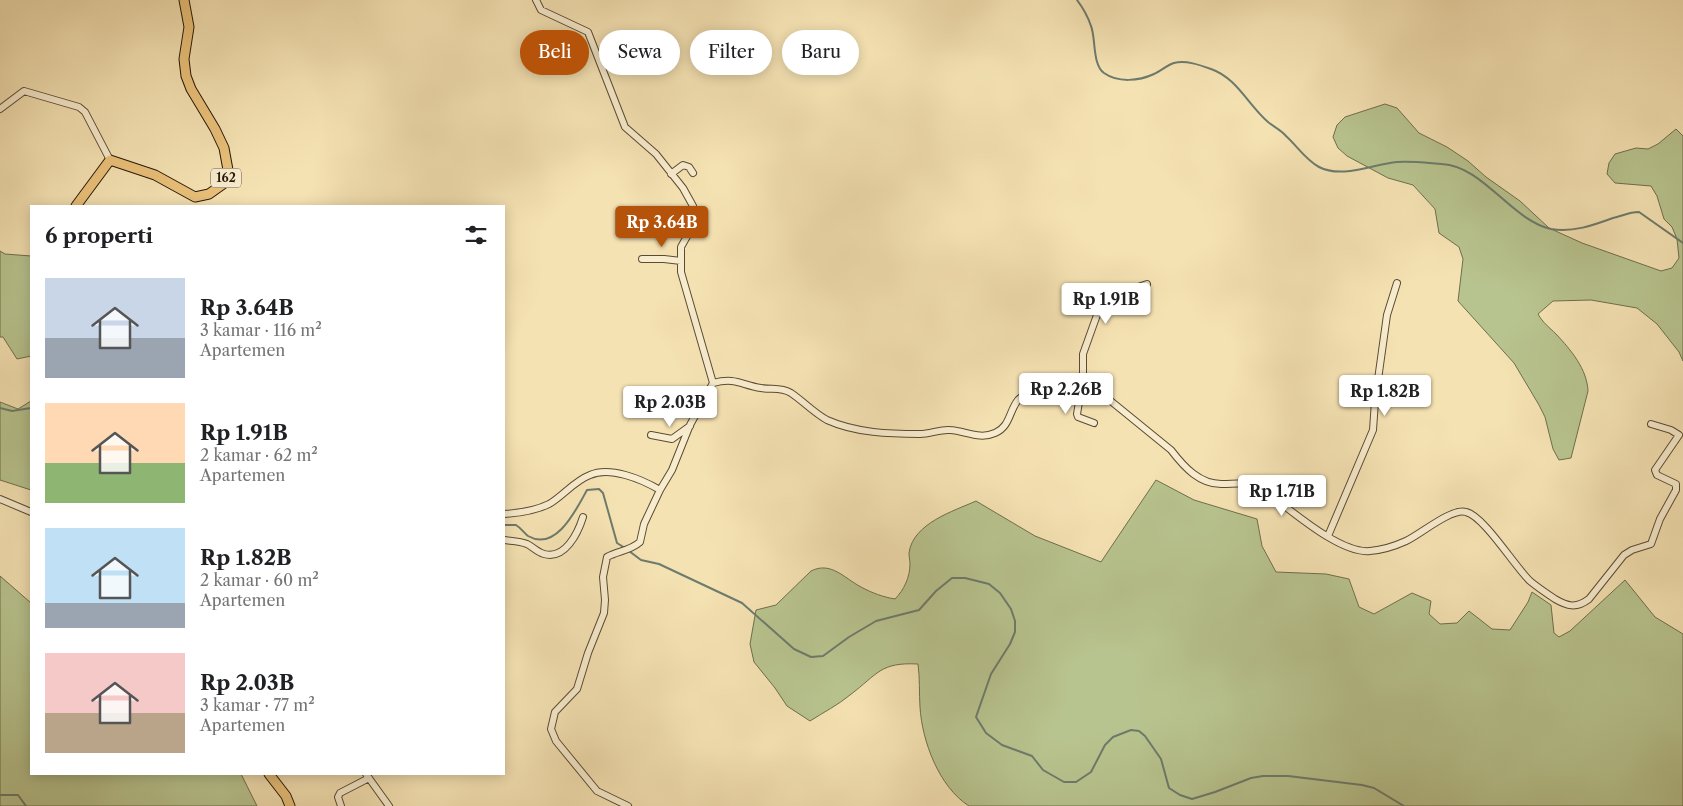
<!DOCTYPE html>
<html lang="id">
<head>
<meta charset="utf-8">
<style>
	body { margin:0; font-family:"Libre Caslon Text",serif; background:#f2f2f2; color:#202124; height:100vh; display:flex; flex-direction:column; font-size:19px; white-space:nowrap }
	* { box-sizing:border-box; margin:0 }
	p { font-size:16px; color:#757577 }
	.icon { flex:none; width:28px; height:28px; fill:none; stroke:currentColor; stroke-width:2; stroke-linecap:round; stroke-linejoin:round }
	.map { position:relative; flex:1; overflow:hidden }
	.drawer { position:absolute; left:30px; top:205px; width:475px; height:570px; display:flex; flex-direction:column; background:#fff; border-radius:0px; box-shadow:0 2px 12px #0003 }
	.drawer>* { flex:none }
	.hud { position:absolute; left:520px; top:30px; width:475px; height:45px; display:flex; gap:10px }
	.price { position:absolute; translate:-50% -42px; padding:0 11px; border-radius:5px; background:#fff; color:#222; font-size:16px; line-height:32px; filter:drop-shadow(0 1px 2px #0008) }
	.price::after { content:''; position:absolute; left:50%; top:30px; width:15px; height:11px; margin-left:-8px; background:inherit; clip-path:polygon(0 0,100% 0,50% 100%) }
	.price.active { background:#b45309; color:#fff }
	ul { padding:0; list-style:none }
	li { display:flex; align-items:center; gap:15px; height:125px; padding:0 15px }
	li span { display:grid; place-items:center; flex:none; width:140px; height:100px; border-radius:0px; color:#555 }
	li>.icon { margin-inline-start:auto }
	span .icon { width:60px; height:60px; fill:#fffc; stroke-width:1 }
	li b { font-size:21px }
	h2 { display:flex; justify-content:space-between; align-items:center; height:60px; padding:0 15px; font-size:21px }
	.tag { padding:0 18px; border-radius:22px; background:#fff; box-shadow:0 2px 12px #0003; font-size:18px; line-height:45px }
	.tag.active { background:#b45309; color:#fff }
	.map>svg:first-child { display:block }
</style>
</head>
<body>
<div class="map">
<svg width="1683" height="806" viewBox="0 0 1683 806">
	<rect width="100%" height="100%" fill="#f5e2b3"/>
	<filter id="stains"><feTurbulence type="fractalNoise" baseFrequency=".004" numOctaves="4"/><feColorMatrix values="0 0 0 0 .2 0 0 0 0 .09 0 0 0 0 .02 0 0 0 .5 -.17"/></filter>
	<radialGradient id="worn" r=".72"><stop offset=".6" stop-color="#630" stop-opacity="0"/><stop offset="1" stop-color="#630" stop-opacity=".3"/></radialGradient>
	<path fill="#b8c48f" stroke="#6f6e4c" d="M1385 104 1397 108 1419 133 1447 147 1468 161 1486 177 1520 201 1549 228 1582 243 1661 271 1672 268 1679 258 1677 239 1672 227 1664 219 1657 196 1651 186 1615 183 1607 174 1609 163 1615 154 1636 148 1648 149 1658 144 1676 129 1683 136V361L1679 352 1657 324 1637 308 1591 300 1553 301 1538 314C1543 323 1549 327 1556 334 1571 350 1587 369 1588 391L1571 458 1559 460 1553 449 1545 417 1539 405 1514 363 1458 301 1463 259 1459 247 1439 233 1435 209 1413 185 1388 178 1347 156 1338 148 1333 137 1337 125 1345 117Z
		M0 251 5 254 31 256V356L17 359 3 337H0Z
		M31 401V490L0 480V402L18 409Z
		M1156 480 1194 500 1257 519 1262 546 1276 572 1326 574 1349 579 1359 607 1374 614 1412 593 1431 601 1429 614 1440 624 1457 623 1469 611 1492 629 1510 630 1528 602 1532 592 1551 605 1554 633 1559 637 1570 631 1625 580 1655 617 1683 634V806H969C939 787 922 741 920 707 919 693 920 678 918 664 880 662 878 674 850 695 838 705 824 712 810 721L787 706 775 688 754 662 750 644 756 610 776 605 811 571C831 561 844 578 861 587 872 593 883 597 895 599 904 590 910 577 910 564 910 561 909 557 909 553 913 523 954 511 976 501L1035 536 1101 562Z
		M0 576 31 603V774H241L257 806H0Z"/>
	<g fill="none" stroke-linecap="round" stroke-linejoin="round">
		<path stroke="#6d7b6c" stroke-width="2" d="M1077 0C1083 8 1088 17 1091 26 1096 38 1092 64 1104 73 1118 83 1139 81 1154 74 1161 71 1167 65 1174 63 1186 60 1200 65 1211 69 1237 78 1248 105 1268 122 1274 127 1281 130 1286 136 1297 146 1306 160 1319 167 1342 179 1373 164 1397 162 1412 161 1428 163 1442 164 1483 166 1511 220 1551 229 1572 233 1594 225 1613 218 1622 216 1629 212 1639 212L1683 243
			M0 408 12 411 31 408
			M504 525H516C521 528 524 533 528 536 556 552 576 510 587 490L599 489 603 493 617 543 625 548
			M629 551 641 560 659 564 742 603 794 649 811 657 823 656 849 637 876 621 919 610 936 591 952 578H965L989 584 1000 593 1011 609 1015 621V632L1010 644 991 674 976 717 986 733 1002 745 1032 756 1043 770 1064 782H1076L1091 772 1105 745 1113 737 1131 730 1139 731 1145 736 1161 759 1169 788 1180 795 1192 799 1215 792 1251 778 1263 776H1288L1362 785 1374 788 1404 806
			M0 795H18L26 806"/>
		<g stroke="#5a4b34" stroke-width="8">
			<path id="minor" d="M0 109 24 91 79 107 85 112 110 160
				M671 174 683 165 689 167 693 173
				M642 259H664L681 261
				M1068 381 1074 391 1080 396 1077 414 1078 417 1094 423
				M713 383C736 377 741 385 761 388 772 390 781 387 791 393 803 401 814 413 827 420 856 433 890 434 920 434 930 434 941 429 950 430 966 431 979 440 995 433 1010 427 1009 411 1018 400 1025 391 1059 380 1070 381 1080 381 1087 385 1096 389L1171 450C1184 467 1200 485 1223 484 1234 484 1245 482 1256 486 1264 489 1271 496 1278 501 1299 517 1343 554 1370 551 1382 550 1395 546 1406 541 1421 534 1451 508 1466 512 1484 516 1515 567 1530 581 1537 587 1546 593 1555 599 1567 606 1576 609 1589 599L1624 555 1632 550 1651 544 1660 519 1676 490V484L1657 475 1655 470 1679 435 1671 430 1651 424
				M1083 383V354L1102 301 1120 299 1135 288 1147 284
				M651 435 672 439 690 426
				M0 499 31 512
				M504 514C519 513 535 511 549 504 563 496 574 481 590 475 610 466 641 479 660 490L672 470 690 425 713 383 681 272V247L694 224 693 206 683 188 656 154 625 127 588 32 541 10 536 0
				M1328 536 1373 430 1375 401 1387 315 1397 283
				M504 540C511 541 520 541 527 544 533 547 537 552 544 554 565 560 578 533 583 517
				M366 774 389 806
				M341 806 338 797 340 793 369 778
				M628 806 597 791 556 741 551 729 555 712 577 689 588 653 604 613 605 600 603 577 607 557C617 551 630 551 640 542L644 524 660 490"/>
		</g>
		<g stroke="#26190a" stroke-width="11">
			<path id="major" d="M76 206 110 160 155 175 195 197 209 194 223 184 226 179 228 170 224 148 215 129 191 89 186 76 184 59 189 27 184 0
				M269 774 286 796 290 806"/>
		</g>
		<use href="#minor" stroke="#f8ecce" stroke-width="6"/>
		<use href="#major" stroke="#eac17a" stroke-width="9"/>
	</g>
	<g text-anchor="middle" stroke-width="4" stroke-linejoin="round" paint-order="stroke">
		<rect fill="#f8ecce" stroke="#655845" stroke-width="1" x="211" y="168.5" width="30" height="19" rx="4"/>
		<g font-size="12" font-weight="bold" fill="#26190a">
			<text x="226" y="182">162</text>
		</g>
	</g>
	<rect width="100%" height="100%" filter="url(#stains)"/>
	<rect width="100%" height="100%" fill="url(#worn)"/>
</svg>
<b class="price active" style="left:662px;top:248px">Rp 3.64B</b>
<b class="price" style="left:1106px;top:325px">Rp 1.91B</b>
<b class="price" style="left:1066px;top:415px">Rp 2.26B</b>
<b class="price" style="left:1385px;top:417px">Rp 1.82B</b>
<b class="price" style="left:670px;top:428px">Rp 2.03B</b>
<b class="price" style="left:1282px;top:517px">Rp 1.71B</b>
<div class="hud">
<a class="tag active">Beli</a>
<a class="tag">Sewa</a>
<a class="tag">Filter</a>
<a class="tag">Baru</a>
</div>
<section class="drawer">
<h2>6 properti<svg class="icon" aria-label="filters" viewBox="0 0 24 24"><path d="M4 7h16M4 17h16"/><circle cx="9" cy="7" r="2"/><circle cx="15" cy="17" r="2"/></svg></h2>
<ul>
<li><span style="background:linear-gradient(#c9d6e8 60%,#9aa5b1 0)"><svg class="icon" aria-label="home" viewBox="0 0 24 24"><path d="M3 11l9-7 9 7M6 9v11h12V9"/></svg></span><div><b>Rp 3.64B</b><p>3 kamar · 116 m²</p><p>Apartemen</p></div></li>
<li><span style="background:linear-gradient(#ffd9b3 60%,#8fb573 0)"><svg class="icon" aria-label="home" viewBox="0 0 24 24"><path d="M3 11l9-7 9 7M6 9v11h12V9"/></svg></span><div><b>Rp 1.91B</b><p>2 kamar · 62 m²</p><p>Apartemen</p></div></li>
<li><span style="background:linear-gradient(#bfe0f5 75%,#9aa5b1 0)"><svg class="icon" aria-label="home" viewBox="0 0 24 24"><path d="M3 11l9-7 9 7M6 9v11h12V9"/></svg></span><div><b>Rp 1.82B</b><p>2 kamar · 60 m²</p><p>Apartemen</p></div></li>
<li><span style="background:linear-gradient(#f6c9c9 60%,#b9a48a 0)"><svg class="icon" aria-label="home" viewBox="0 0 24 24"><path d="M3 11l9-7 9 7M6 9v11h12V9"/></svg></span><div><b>Rp 2.03B</b><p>3 kamar · 77 m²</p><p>Apartemen</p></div></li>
</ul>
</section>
</div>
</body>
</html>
